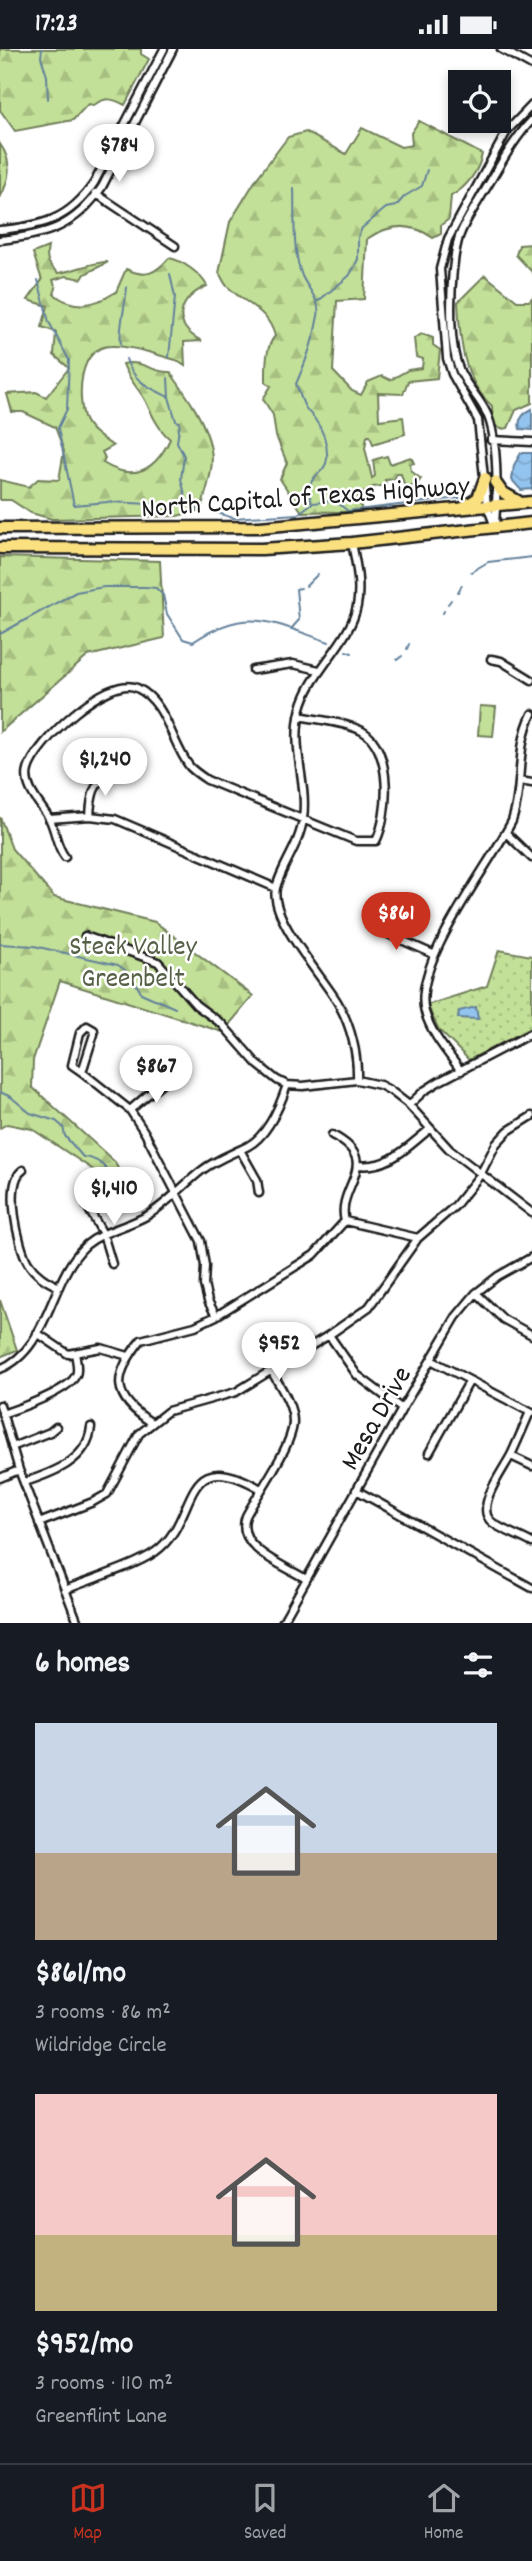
<!DOCTYPE html>
<html lang="en">
<head>
<meta charset="utf-8">
<style>
	body { margin:0; font-family:Dekko,sans-serif; background:#242831; color:#f1f3f6; height:100vh; display:flex; flex-direction:column; font-size:26px; white-space:nowrap }
	* { box-sizing:border-box; margin:0 }
	p { font-size:23px; color:#9ea1a6 }
	.icon { flex:none; width:38px; height:38px; fill:none; stroke:currentColor; stroke-width:2; stroke-linecap:round; stroke-linejoin:round }
	.map { position:relative; height:1574px; overflow:hidden }
	.side { display:flex; flex-direction:column; background:#171b24; flex:1 }
	.side>* { flex:none }
	.tools { position:absolute; left:448px; top:21px; display:grid; gap:14px }
	.tools a { display:grid; place-items:center; width:63px; height:63px; border-radius:0px; background:#171b24; box-shadow:0 4px 10px #0003; font-size:35px }
	.price { position:absolute; translate:-50% -60px; padding:0 16px; border-radius:24px; background:#fff; color:#222; font-size:23px; line-height:46px; filter:drop-shadow(0 2px 4px #0008) }
	.price::after { content:''; position:absolute; left:50%; top:42px; width:21px; height:16px; margin-left:-10px; background:inherit; clip-path:polygon(0 0,100% 0,50% 100%) }
	.price.current { background:#c8321e; color:#fff }
	ul { padding:0; list-style:none }
	li { display:grid; align-content:center; gap:14px; height:371px; padding:0 35px }
	li span { display:grid; place-items:center; height:217px; border-radius:0px; color:#555 }
	li>.icon { margin-inline-start:auto }
	span .icon { width:126px; height:126px; fill:#fffc; stroke-width:1 }
	li b { font-size:30px }
	h2 { display:flex; justify-content:space-between; align-items:center; height:84px; padding:0 35px; font-size:30px }
	.status { display:flex; justify-content:space-between; align-items:center; height:49px; padding:0 35px; background:#171b24; direction:ltr }
	.status svg { height:19px; fill:currentColor }
	.tabs { display:flex; justify-content:space-around; align-items:center; height:98px; border-top:2px solid #363941; background:#171b24; font-size:19px; color:#9ea1a6 }
	.tabs a { display:grid; justify-items:center; gap:4px }
	.tabs .current { color:#c8321e }
	.map>svg:first-child { display:block }
</style>
</head>
<body>
<div class="status"><b>17:23</b><svg viewBox="0 0 49 12"><path d="M0 12V9h3v3zM5 12V6h3v6zM10 12V3h3v9zM15 12V0h3v12zM26 1h20v11H26zM47 4h2v5h-2z"/></svg></div>
<div class="map">
<svg width="532" height="1574" viewBox="0 0 532 1574">
	<defs>
		<pattern id="forest-firs" width="22" height="20" patternUnits="userSpaceOnUse" patternTransform="scale(1.75)"><rect width="22" height="20" fill="#c3e098"/><path d="M5 1l3.5 6h-7zM16 11l3.5 6h-7z" fill="#a7c082"/></pattern>
		<pattern id="park-dots" width="8" height="8" patternUnits="userSpaceOnUse" patternTransform="scale(1.75)"><rect width="8" height="8" fill="#c3e098"/><path d="M2 2h.1M6 6h.1" fill="none" stroke="#a7c082" stroke-width="1.8" stroke-linecap="round"/></pattern>
		<pattern id="water-waves" width="16" height="10" patternUnits="userSpaceOnUse" patternTransform="scale(1.75)"><rect width="16" height="10" fill="#93c4ef"/><path d="M0 5q4-4 8 0t8 0" fill="none" stroke="#7ea8cc"/></pattern>
	</defs>
	<rect width="100%" height="100%" fill="#fff"/>
	<filter id="ink" filterUnits="userSpaceOnUse"><feTurbulence type="fractalNoise" baseFrequency=".0143" numOctaves="2"/><feDisplacementMap in="SourceGraphic" scale="14" xChannelSelector="R" yChannelSelector="G"/><feConvolveMatrix kernelMatrix="1 2 1 2 8 2 1 2 1" color-interpolation-filters="sRGB"/></filter>
	<g filter="url(#ink)">
		<path fill="url(#forest-firs)" stroke="#707e5a" stroke-width="2" d="M0 0H141V5L149 10 125 56C112 49 106 48 94 56L88 55 73 71 15 82 0 61Z
			M419 72 482 105C479 122 466 139 451 147L449 170 441 176V185L433 189C411 173 389 175 367 190L364 250 337 252 333 322 352 342 361 346 368 333 382 327 390 331 408 321 422 319 423 310 416 308 414 289 422 285 433 289V296L440 301 437 329 408 332 403 345 378 344 379 371 403 368 405 385 373 395 370 387H367L365 399 372 429 375 427 373 411 387 407 390 415 411 408 414 414 410 415 411 422 421 430 416 436 405 438 401 425H396L395 430 385 431 386 435C381 438 378 437 373 438 367 440 364 445 358 446L362 462C341 464 323 462 302 463L280 430 287 414 276 387 273 366 263 350 271 337 266 334C266 319 265 298 275 287 268 260 246 256 228 238 224 235 222 228 219 224L230 173 257 129 288 88 306 83 346 105 362 79 401 98 412 96 411 84Z
			M0 95C13 113 10 130 0 149Z
			M532 195V223L516 206 519 196Z
			M48 198C45 211 49 216 58 224 76 222 90 213 108 213L85 225 82 230 66 227 53 231 56 239 54 245C75 262 95 256 116 243L126 220C146 229 155 225 169 209 182 211 201 225 207 237 178 249 170 277 202 292L184 293 185 317 176 311C157 306 129 296 111 297 78 298 77 348 85 371 90 382 103 390 113 397L102 403 105 409 103 414C135 434 156 420 170 390 159 381 152 366 146 353 139 339 129 332 123 315 142 310 152 324 170 323 186 345 207 374 211 401 215 419 205 444 201 461L177 467 52 470 31 464 11 451H0V431L29 438 38 430 59 431 64 402 55 378 23 363H12L7 345 36 343 46 348 69 319 54 306 56 283 42 278 48 257 28 251 42 231 33 204Z
			M485 226 517 252H529L532 249V354L516 361 508 379 501 380 493 375 492 357C462 330 460 290 458 253Z
			M0 508 160 512 164 589 88 607 0 683Z
			M0 768 12 800 54 848 155 873 253 947 223 983 60 932 33 1011 32 1038 115 1113 133 1153 125 1159 107 1130 32 1080 7 1075 0 1079Z
			M0 1251 17 1301 0 1308Z"/>
		<path fill="url(#park-dots)" stroke="#707e5a" stroke-width="2" d="M499 901 532 907V978L469 1011 439 981 427 956 487 937Z"/>
		<path fill="#c3e098" stroke="#707e5a" stroke-width="2" d="M480 657 496 658 493 687 478 686Z"/>
		<path fill="url(#water-waves)" stroke="#63819b" stroke-width="2" d="M532 360V381L520 380C517 370 524 364 532 360Z
			M521 404H532V440L521 441 512 431 514 416Z
			M476 958 478 970 458 969 459 962Z"/>
		<g fill="none" stroke-linecap="round" stroke-linejoin="round">
			<path stroke="#63819b" stroke-width="2" d="M42 0 41 8 47 27 48 50
				M294 140C295 168 292 201 302 227 308 240 321 252 318 267 314 291 306 313 296 335 299 342 301 350 304 356 306 361 311 365 314 369 323 381 328 396 327 410 325 428 302 425 312 454L335 452 348 462 467 448
				M38 231 49 273 69 311 67 360 58 379 74 456 108 453 194 457 198 460
				M317 253 349 227 355 217 358 210V188L362 179 386 159 396 157 405 147 422 137 427 121
				M121 295C118 282 126 254 127 238
				M169 308 175 248 170 225
				M126 310C134 333 148 338 169 348L176 372 180 373 177 393 184 407 181 430 188 457
				M168 329 169 348
				M212 462 233 469 298 465 311 455
				M471 523 488 513 532 508
				M306 537 318 525
				M458 543 462 536
				M448 555 451 551
				M443 564 444 562
				M291 580 299 571 296 540 301 539
				M0 585 76 543 104 538H146L156 539 163 546 167 565 183 590 193 593C248 556 272 574 329 593
				M407 600 409 595
				M346 602 352 604
				M397 611 402 607
				M0 895 34 897 118 916 125 921 129 933 137 936 141 944 175 959
				M0 1043 11 1048 30 1064 56 1072 63 1078 65 1087 83 1108C107 1109 117 1135 126 1154"/>
			<g stroke="#1c1c1c" stroke-width="11">
				<path id="minor" d="M501 0 532 17
					M95 144 175 197
					M0 181C42 177 69 171 94 134L164 0
					M0 191C46 186 74 179 102 138L173 0
					M491 391 532 393
					M495 476C497 448 499 391 487 365 480 349 465 336 459 320 447 290 450 219 459 188 464 173 474 160 482 146 498 121 511 93 532 71
					M495 478 487 457 478 371 452 325 447 309 440 220 448 190 507 82 532 56
					M352 494C356 514 361 536 357 557 350 593 311 622 301 659 290 700 308 732 303 770 300 795 281 818 276 839 269 869 323 928 338 954 351 977 358 1005 357 1031
					M491 610 501 612 532 631
					M253 621 293 615 319 621
					M520 732 532 734
					M90 767C91 747 93 733 112 723
					M49 770 90 767 115 770 276 839
					M506 784 532 809
					M65 808C56 797 56 782 49 769 41 756 23 738 28 721 35 694 108 625 137 639 167 653 171 694 190 718 195 723 201 727 207 731L356 792H376C389 766 393 699 362 682 344 673 319 671 299 667
					M370 877 433 905
					M85 887 158 913 196 956 222 975 257 1015 277 1031 287 1036 303 1037 357 1031 380 1036 391 1042 409 1056 450 1101 532 1164
					M461 1022C448 1004 431 985 425 963 411 915 489 818 512 772 524 737 515 699 532 665
					M82 1023 72 1016 80 984 87 977 94 981V985L82 1023 130 1061 145 1084 201 1192 205 1217 204 1236 208 1252 216 1267
					M409 1056 424 1042 438 1033 532 984
					M130 1061 165 1031
					M332 1086C385 1113 335 1138 345 1172
					M240 1101 257 1131 259 1144
					M358 1116C389 1120 407 1098 430 1080
					M23 1121C4 1133 18 1197 28 1214 36 1226 46 1232 59 1238
					M87 1157 103 1185 112 1215
					M476 1244 503 1270 532 1286
					M37 1284 68 1305 101 1299 128 1307
					M329 1286 357 1326 402 1360
					M431 1311 532 1364
					M0 1320C50 1300 49 1230 86 1196 104 1181 128 1178 148 1166 168 1154 183 1136 201 1122 215 1111 232 1105 248 1097 268 1086 280 1057 287 1036
					M271 1321C279 1336 293 1355 293 1373 293 1396 258 1444 246 1467 234 1499 286 1517 306 1530
					M0 1356 19 1421 78 1574
					M530 1363C524 1377 518 1391 512 1404 505 1419 477 1454 489 1470 495 1479 521 1487 532 1494
					M2 1365C20 1359 69 1342 76 1326 79 1320 76 1311 75 1304
					M152 1374C111 1347 112 1328 141 1291L195 1277 216 1267 314 1206 345 1172 418 1189
					M12 1398 50 1383 56 1378
					M429 1404 469 1333
					M511 1407 532 1417
					M0 1429 19 1421
					M25 1433C52 1424 88 1412 91 1378
					M356 1441 532 1539
					M39 1474 93 1453 107 1445 139 1385 168 1362 236 1343 329 1286 369 1258 418 1189 455 1157 480 1126 496 1095 508 1082 532 1067
					M65 1541C91 1530 133 1518 155 1503 201 1471 177 1392 261 1440
					M282 1574 402 1360 456 1268 476 1244 498 1227 532 1208"/>
			</g>
			<g stroke="#1c1c1c" stroke-width="15">
				<path id="highway" d="M495 433 502 443 518 452
					M464 458 478 449 485 429
					M0 479 260 478 532 453
					M0 499 262 500 352 494 532 474"/>
			</g>
			<use href="#minor" stroke="#fff" stroke-width="6"/>
			<use href="#highway" stroke="#fbe080" stroke-width="10"/>
		</g>
	</g>
	<g text-anchor="middle" stroke-width="5" stroke-linejoin="round" paint-order="stroke">
		<g font-size="28" fill="#1c1c1c" stroke="#fff">
			<text transform="translate(305 446) rotate(-4)" y="10">North Capital of Texas Highway</text>
			<text transform="translate(374 1368) rotate(-60)" y="10">Mesa Drive</text>
		</g>
		<g font-size="28" fill="#566147" stroke="#fff">
			<text x="133" y="905">Steck Valley<tspan x="133" dy="32">Greenbelt</tspan></text>
		</g>
	</g>
</svg>
<div class="tools">
<a><svg class="icon" aria-label="locate" viewBox="0 0 24 24"><circle cx="12" cy="12" r="6"/><path d="M12 2v4M12 18v4M2 12h4M18 12h4"/></svg></a>
</div>
<b class="price" style="left:119px;top:135px">$784</b>
<b class="price" style="left:105px;top:749px">$1,240</b>
<b class="price current" style="left:396px;top:903px">$861</b>
<b class="price" style="left:156px;top:1056px">$867</b>
<b class="price" style="left:114px;top:1178px">$1,410</b>
<b class="price" style="left:279px;top:1333px">$952</b>
</div>
<section class="side">
<h2>6 homes<svg class="icon" aria-label="filters" viewBox="0 0 24 24"><path d="M4 7h16M4 17h16"/><circle cx="9" cy="7" r="2"/><circle cx="15" cy="17" r="2"/></svg></h2>
<ul>
<li><span style="background:linear-gradient(#c9d6e8 60%,#b9a48a 0)"><svg class="icon" aria-label="home" viewBox="0 0 24 24"><path d="M3 11l9-7 9 7M6 9v11h12V9"/></svg></span><div><b>$861/mo</b><p>3 rooms · 86 m²</p><p>Wildridge Circle</p></div></li>
<li><span style="background:linear-gradient(#f6c9c9 65%,#c2b280 0)"><svg class="icon" aria-label="home" viewBox="0 0 24 24"><path d="M3 11l9-7 9 7M6 9v11h12V9"/></svg></span><div><b>$952/mo</b><p>3 rooms · 110 m²</p><p>Greenflint Lane</p></div></li>
</ul>
</section>
<nav class="tabs">
<a class="current"><svg class="icon" aria-label="map" viewBox="0 0 24 24"><path d="M3 6l6-2 6 2 6-2v14l-6 2-6-2-6 2zM9 4v14M15 6v14"/></svg>Map</a>
<a><svg class="icon" aria-label="saved" viewBox="0 0 24 24"><path d="M7 4h10v16l-5-4-5 4z"/></svg>Saved</a>
<a><svg class="icon" aria-label="home" viewBox="0 0 24 24"><path d="M3 11l9-7 9 7M6 9v11h12V9"/></svg>Home</a>
</nav>
</body>
</html>
